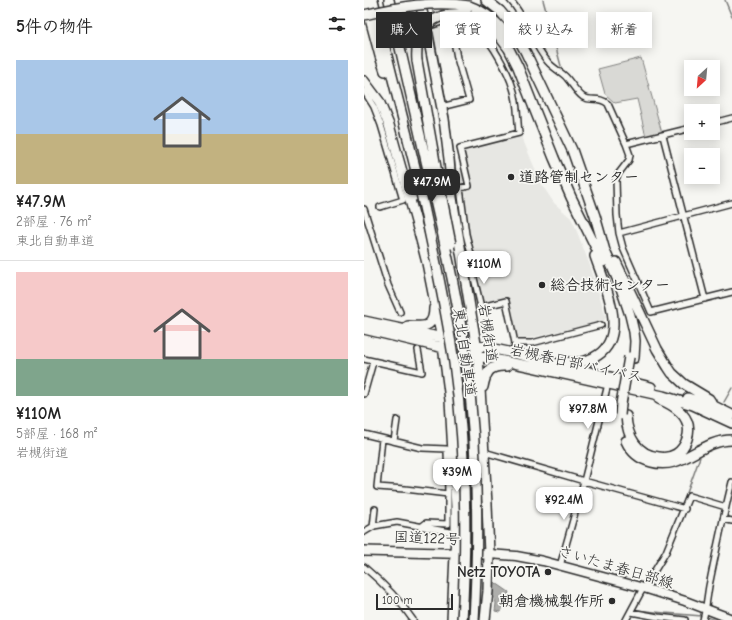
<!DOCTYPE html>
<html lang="ja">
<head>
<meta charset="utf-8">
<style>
	body { margin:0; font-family:"Comic Neue","Klee One",sans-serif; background:#f6f6f6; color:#222; height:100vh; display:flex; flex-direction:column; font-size:15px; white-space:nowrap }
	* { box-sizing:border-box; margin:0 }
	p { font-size:13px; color:#767676 }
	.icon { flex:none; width:22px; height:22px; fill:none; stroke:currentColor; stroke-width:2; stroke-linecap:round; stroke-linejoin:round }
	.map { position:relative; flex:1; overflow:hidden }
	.panel { display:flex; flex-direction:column; background:#fff; width:364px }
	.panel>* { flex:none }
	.banner { position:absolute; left:12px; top:12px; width:296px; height:36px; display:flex; gap:8px }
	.needle { width:26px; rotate:206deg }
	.buttons { position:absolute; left:320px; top:60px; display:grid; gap:8px }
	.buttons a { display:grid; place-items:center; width:36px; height:36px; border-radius:0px; background:#fff; box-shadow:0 2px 10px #0003; font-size:20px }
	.scale { position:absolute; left:12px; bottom:10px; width:77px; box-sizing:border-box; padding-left:4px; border:2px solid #2b2b2b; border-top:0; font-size:11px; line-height:14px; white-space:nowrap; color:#2b2b2b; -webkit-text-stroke:3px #f6f6f2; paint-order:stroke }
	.price { position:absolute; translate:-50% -34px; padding:0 9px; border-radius:8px; background:#fff; color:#222; font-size:13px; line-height:26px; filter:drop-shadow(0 1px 2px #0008) }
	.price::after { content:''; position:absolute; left:50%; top:24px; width:12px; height:9px; margin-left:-6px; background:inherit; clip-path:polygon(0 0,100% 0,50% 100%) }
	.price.selected { background:#2b2b2b; color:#fff }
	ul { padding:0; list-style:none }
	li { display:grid; align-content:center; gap:8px; height:212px; padding:0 16px }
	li+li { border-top:1px solid #e0e0e0 }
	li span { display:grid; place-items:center; height:124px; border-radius:0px; color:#555 }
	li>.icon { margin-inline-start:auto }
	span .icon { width:72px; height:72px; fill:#fffc; stroke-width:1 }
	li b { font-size:17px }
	h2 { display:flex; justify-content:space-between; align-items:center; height:48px; padding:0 16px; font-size:17px }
	.tag { padding:0 14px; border-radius:0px; background:#fff; box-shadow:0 2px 10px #0003; font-size:14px; line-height:36px }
	.tag.selected { background:#2b2b2b; color:#fff }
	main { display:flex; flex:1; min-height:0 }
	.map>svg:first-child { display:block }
</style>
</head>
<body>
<main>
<section class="panel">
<h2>5件の物件<svg class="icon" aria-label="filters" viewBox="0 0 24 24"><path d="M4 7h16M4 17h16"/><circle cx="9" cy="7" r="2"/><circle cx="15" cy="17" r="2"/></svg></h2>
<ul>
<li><span style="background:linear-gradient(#a9c7e8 60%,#c2b280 0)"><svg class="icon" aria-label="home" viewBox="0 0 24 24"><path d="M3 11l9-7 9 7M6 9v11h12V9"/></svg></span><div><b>¥47.9M</b><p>2部屋 · 76 m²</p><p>東北自動車道</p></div></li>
<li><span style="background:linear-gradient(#f6c9c9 70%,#7fa58c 0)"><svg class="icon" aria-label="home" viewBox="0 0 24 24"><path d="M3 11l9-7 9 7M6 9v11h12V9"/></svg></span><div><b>¥110M</b><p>5部屋 · 168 m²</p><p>岩槻街道</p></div></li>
</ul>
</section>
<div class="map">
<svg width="368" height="620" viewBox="0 0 368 620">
	<rect width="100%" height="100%" fill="#f6f6f2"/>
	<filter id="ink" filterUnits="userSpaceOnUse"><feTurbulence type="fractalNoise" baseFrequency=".025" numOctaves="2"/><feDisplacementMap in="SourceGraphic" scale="8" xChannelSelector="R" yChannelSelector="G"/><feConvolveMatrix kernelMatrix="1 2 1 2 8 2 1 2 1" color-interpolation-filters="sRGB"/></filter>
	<g filter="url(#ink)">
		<path fill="#e7e7e3" d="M157 135 176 181 182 191 190 203 207 218 210 224 227 268 242 317 240 321 153 341 143 298 122 303 117 301 104 229 99 193 100 190 108 188 99 153 101 150Z"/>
		<path fill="#d9d9d5" stroke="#828280" d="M277 58 298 133 282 137 273 99 251 103 241 94 234 69Z"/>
		<path fill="#aeaeab" stroke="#7a7a78" d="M129 581 145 592 137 612H136L131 611 132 603 129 595Z"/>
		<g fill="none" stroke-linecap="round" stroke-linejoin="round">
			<path stroke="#7a7a78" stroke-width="1.5" d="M179 0 197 66
				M361 0 368 17
				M68 7 70 17
				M69 32 85 117 93 182
				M360 402 368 388
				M319 504 336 457
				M272 610 301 613 338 616
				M342 617 352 620"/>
			<g stroke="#2b2b2b" stroke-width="8">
				<path id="street" d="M146 0C163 18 168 44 184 62 189 68 196 71 201 76 207 82 212 92 219 97 228 102 235 96 244 104L262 144 266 155 265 160 255 173 252 179 253 215 255 233 259 248 287 312 368 292
					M69 25 84 20
					M0 91 10 107 17 125 39 200 16 207
					M77 107 105 100 93 58 87 24
					M349 123 368 118
					M299 136 341 299
					M262 144 327 128
					M96 188 102 234 107 254 110 278 117 307 142 301 151 343 149 353
					M46 199 105 186 96 148 155 133C153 118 154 102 149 88 145 74 128 41 116 33 108 29 96 26 87 24L84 20
					M0 209 24 285 36 312
					M255 233 368 203
					M151 343H168L237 325
					M0 359 58 372 54 350
					M0 394 9 362
					M0 434 58 448 83 449 84 494V524L62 523 57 527
					M18 439 13 487 41 489 84 494
					M30 441 33 420
					M120 452 220 481 321 509
					M359 519 368 521
					M9 527 11 509
					M0 532 10 526 33 522 92 533
					M196 566 220 481 244 384
					M0 567C19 583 35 599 49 620
					M267 612 294 617 321 620
					M262 620 277 592 285 580 302 552 325 496 362 507
					M339 620C342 609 343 598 345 586 352 552 359 517 368 482"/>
			</g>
			<g stroke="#2b2b2b" stroke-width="11">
				<path id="primary" d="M125 554 152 556 179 561 280 588 321 601 368 619"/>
			</g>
			<g stroke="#2b2b2b" stroke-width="12">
				<path id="highway" d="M1 0 16 56 21 71
					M9 0 54 179
					M25 0 65 174
					M55 0 62 26 80 119 85 159 88 198 114 356 123 504 125 554 124 591 121 620
					M122 0 136 11 146 23 162 53 208 150 231 216 241 251 256 285 266 315 270 332 271 341 270 358
					M105 6C122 12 134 22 144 37
					M107 15 119 20 133 33 145 49 154 67 172 113 190 158 207 197 239 262
					M53 61 73 173
					M0 81 15 101 25 125 56 236 63 263 78 338 86 400 92 506V533L88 620
					M252 262 293 349 304 367 308 373 320 384 345 399 347 402
					M0 321 149 353 287 387
					M44 326C60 327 70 328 70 308
					M0 329 114 356 164 366 299 396 329 405 368 423
					M201 362C213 364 224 362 234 355 265 334 240 283 231 256
					M119 387C122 371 126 365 143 366
					M324 398 352 407 368 415
					M262 416C263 436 273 455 295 457 301 458 307 457 312 454 317 451 321 445 323 439 330 418 312 406 295 399
					M262 441C267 452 275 459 287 462 319 471 336 440 368 440
					M0 551 120 554"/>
			</g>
			<use href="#street" stroke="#f6f6f2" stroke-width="5"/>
			<use href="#primary" stroke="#f6f6f2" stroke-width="8"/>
			<use href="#highway" stroke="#f6f6f2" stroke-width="9"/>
			<g stroke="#2b2b2b" stroke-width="12" stroke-linecap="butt">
				<path id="highway-bridge" d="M0 15C34 7 70 0 105 6
					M53 61C50 26 73 9 107 15
					M73 173 87 244
					M65 174C79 236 94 298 102 361 114 448 115 532 110 620
					M54 179C67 240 81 301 90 363 102 448 103 535 98 620
					M256 415 257 404 265 357"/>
			</g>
			<use href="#highway-bridge" stroke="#f6f6f2" stroke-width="9"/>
		</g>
	</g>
	<g fill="#2b2b2b" stroke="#f6f6f2" stroke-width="1.5">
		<circle cx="147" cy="177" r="4"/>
		<circle cx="178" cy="285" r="4"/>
		<circle cx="184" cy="572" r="4"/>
		<circle cx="248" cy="601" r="4"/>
	</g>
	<g text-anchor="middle" stroke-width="3.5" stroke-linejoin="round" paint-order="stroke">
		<g font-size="15" font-weight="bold" fill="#2b2b2b" stroke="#f6f6f2" text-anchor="start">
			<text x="155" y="182">道路管制センター</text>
			<text x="186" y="290">総合技術センター</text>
			<text x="176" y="577" text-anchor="end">Netz TOYOTA</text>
			<text x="240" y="606" text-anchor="end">朝倉機械製作所</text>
		</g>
		<g font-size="15" fill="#2b2b2b" stroke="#f6f6f2">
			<text transform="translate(124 333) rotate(82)" y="5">岩槻街道</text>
			<text transform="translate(101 352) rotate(82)" y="5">東北自動車道</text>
			<text transform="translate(212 363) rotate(12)" y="5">岩槻春日部バイパス</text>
			<text transform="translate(63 538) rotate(2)" y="5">国道122号</text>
			<text transform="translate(252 567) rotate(16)" y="5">さいたま春日部線</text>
		</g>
	</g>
</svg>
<div class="buttons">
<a><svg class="needle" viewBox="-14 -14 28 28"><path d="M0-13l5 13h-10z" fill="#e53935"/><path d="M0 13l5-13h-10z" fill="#767676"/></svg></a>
<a>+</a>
<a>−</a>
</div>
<div class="scale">100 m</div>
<b class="price selected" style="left:68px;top:203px">¥47.9M</b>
<b class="price" style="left:120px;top:285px">¥110M</b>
<b class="price" style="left:224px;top:430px">¥97.8M</b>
<b class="price" style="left:93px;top:493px">¥39M</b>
<b class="price" style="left:200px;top:521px">¥92.4M</b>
<div class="banner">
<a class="tag selected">購入</a>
<a class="tag">賃貸</a>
<a class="tag">絞り込み</a>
<a class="tag">新着</a>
</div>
</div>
</main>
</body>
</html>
